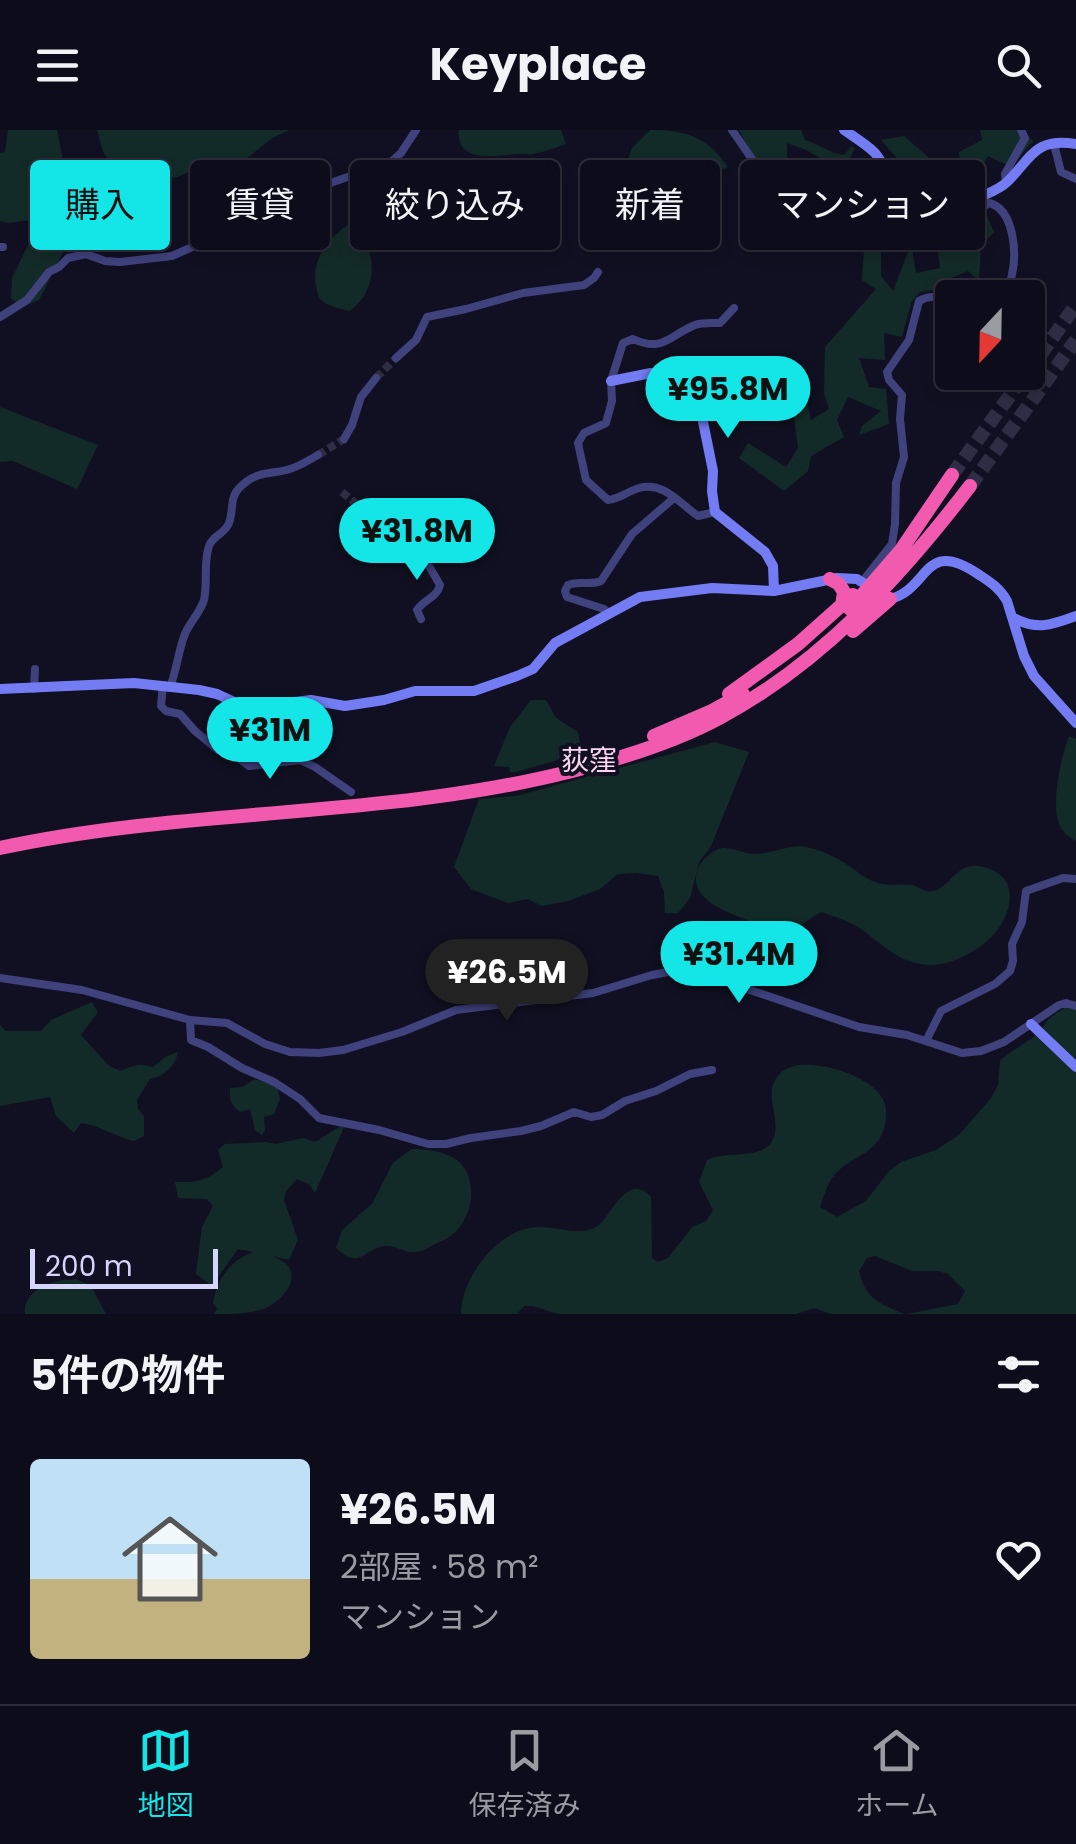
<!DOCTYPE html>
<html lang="ja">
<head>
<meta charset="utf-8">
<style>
	body { margin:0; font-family:Poppins,"Noto Sans JP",sans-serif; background:#161523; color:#f1f3f6; height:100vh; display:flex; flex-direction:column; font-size:38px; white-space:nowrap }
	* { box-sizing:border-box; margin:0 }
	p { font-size:32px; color:#9a9ba2 }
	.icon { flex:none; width:55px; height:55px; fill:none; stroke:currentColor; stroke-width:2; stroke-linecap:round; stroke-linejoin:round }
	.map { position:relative; height:1184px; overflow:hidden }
	.sheet { display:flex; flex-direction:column; background:#0d0c1a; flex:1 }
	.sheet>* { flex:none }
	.guide { position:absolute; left:30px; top:30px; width:1018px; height:90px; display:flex; gap:20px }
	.needle { width:65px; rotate:202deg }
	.tools { position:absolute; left:935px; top:150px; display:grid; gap:20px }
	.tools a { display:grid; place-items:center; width:110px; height:110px; border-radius:10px; background:#0d0c1a; box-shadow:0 5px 15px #0003,0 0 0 2px #2d2c39; font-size:50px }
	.scale { position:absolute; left:30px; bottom:25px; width:188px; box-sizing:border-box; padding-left:10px; border:5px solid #d5d4fb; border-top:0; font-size:28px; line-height:35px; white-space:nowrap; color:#d5d4fb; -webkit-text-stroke:8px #111022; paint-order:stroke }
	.price { position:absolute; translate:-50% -85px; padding:0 22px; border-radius:35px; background:#14e5e7; color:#111; font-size:32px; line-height:65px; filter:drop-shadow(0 2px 5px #0008) }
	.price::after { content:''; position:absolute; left:50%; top:60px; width:30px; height:22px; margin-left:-15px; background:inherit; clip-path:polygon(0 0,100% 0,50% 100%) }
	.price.current { background:#222; color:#fff }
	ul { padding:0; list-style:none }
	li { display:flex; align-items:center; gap:30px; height:250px; padding:0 30px }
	li span { display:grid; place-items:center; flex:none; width:280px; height:200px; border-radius:10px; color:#555 }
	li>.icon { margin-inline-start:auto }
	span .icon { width:120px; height:120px; fill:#fffc; stroke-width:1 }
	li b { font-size:42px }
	h2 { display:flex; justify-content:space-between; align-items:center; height:120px; padding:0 30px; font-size:42px }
	.pill { padding:0 35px; border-radius:10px; background:#0d0c1a; box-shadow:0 5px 15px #0003,0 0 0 2px #2d2c39; font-size:35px; line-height:90px }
	.pill.current { background:#14e5e7; color:#111 }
	header { display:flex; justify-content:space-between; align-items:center; height:130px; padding:0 30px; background:#0d0c1a; font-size:45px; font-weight:700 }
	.dock { display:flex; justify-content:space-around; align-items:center; height:140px; border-top:2px solid #2d2c39; background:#0d0c1a; font-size:28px; color:#9a9ba2 }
	.dock a { display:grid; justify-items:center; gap:5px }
	.dock .current { color:#14e5e7 }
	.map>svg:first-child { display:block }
</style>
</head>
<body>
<header><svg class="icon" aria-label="menu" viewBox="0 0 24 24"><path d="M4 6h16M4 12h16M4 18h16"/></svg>Keyplace<svg class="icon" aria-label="search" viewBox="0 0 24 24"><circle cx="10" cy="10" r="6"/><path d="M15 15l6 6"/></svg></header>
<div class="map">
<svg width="1076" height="1184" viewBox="0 0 1076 1184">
	<rect width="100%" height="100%" fill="#111022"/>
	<path fill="#132b28" d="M8 0H57L66 46 77 63 83 82 39 170 24 176 11 169 12 148 38 95 32 90 7 93 0 91V23L5 22Z
		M97 0H290L272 8 241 33 239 38C223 44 207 37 191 41 186 42 182 46 177 47 154 53 116 45 104 23 101 16 99 7 97 0Z
		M459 0H561L566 14C556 17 545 22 534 24 531 25 521 24 517 24 497 26 455 34 459 0Z
		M650 0C686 0 708 7 728 37L632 72 622 59 620 52 632 18Z
		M739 0H801L805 10C819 14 829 23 844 25L852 16 855 18 850 28 869 51 881 44 895 65 930 81 892 93 871 105 867 92 852 102 849 113 839 115 822 111 847 91 848 69 842 57 808 49 787 72 772 65 775 58H796L807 41 791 38 794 29 820 39 824 30 806 20 787 13V27L767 54Z
		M980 0H1020L1033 11 1011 37 988 26 981 39 960 41 959 22 982 10Z
		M904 6 935 33 939 58 948 60 939 68 909 56 893 37 896 27 881 10Z
		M986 84 994 102 981 116 979 151 968 141 951 148 949 162 934 160 920 162 911 173 902 207 884 203 885 230 859 228 869 257 886 259 889 294 859 305 862 296 881 281 848 267 837 290 844 307 811 326 808 341 784 361 739 328 748 313 786 337 798 318 792 273 804 257 811 290 829 279 824 263 825 217 876 159 862 150 864 118 881 111V146L893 161 911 114 916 143 940 138 937 114 968 104 967 89Z
		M353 92C376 120 381 157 350 181 342 179 332 177 325 173 320 170 318 166 317 160 309 129 329 106 353 92Z
		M0 277 98 315 77 359 13 331 0 332Z
		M531 570H546L556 588 578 602 582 623 516 642H510L509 637 494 636 510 597Z
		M1069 606 1076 609V711C1069 707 1062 702 1059 694 1051 673 1061 627 1069 606Z
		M715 612 749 622 711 716 699 732 690 768 678 783H665L664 762 658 746 637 743 618 744 600 759 568 771 542 776 528 769 508 773 471 759 454 737 479 669 516 666Z
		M800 716C815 718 830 724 843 732 854 738 863 748 875 752 888 757 901 753 913 755 918 757 922 760 927 761 952 765 954 721 994 741 1023 755 1007 795 987 811 973 823 950 835 932 835 899 835 882 813 858 797 847 790 834 787 822 782 806 789 798 803 778 800 752 790 680 776 699 736 703 729 714 719 723 718 733 717 744 724 754 724 770 724 784 717 800 716Z
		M1076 871V1184H907L958 1174 965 1161 948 1144 938 1141H912L875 1126 867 1128 859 1141C866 1170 879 1173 904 1184H831L814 1178 796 1184H558L533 1176H524L517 1184H461C461 1147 498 1099 537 1097 556 1096 583 1108 599 1095 613 1082 628 1042 651 1067L652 1128 658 1132 668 1128 692 1097 706 1091 713 1080 699 1052 707 1030C727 1020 758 1030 771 1013 786 991 757 961 783 941 804 924 868 944 881 966 887 975 887 985 885 995 879 1023 854 1025 837 1042 828 1051 824 1065 820 1077L837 1087 866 1071 888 1042 901 1032 936 1020 959 1005 991 968 998 955 1000 930 1039 903 1049 888Z
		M92 872 98 882 81 905 109 936 121 941C133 935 140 933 153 937L165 927 178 922C175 937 164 946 150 949L137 970 138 979 144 986V1006L134 1011C116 1007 99 995 81 993L74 1003 56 986 50 967 0 976V895L6 901H41L51 890Z
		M255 949 277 957 280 969 274 984 264 987 265 1000 262 1005 255 1000 250 979 240 982C231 975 229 970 230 958L242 957Z
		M346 993 315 1063 309 1054 297 1049 286 1061 284 1070 298 1110 289 1130 273 1126C280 1130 289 1133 291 1142 295 1157 277 1174 263 1179 247 1184 232 1184 214 1184L217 1179 213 1173C217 1149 231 1129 254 1122L238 1119 212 1156 196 1144 202 1097 213 1076 207 1069 178 1068 175 1052C199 1052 204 1052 223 1037L218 1020 225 1014 266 1012 276 1014 303 1008 315 1012Z
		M412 1019C426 1019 445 1021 457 1030 480 1049 473 1089 451 1106 447 1109 441 1111 437 1113 431 1116 422 1122 415 1122 405 1123 395 1115 385 1116 364 1118 360 1141 336 1118L342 1100 372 1074 393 1033Z
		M74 1148 91 1156 106 1184H25C22 1160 54 1150 74 1148Z"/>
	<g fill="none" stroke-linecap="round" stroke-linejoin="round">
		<path stroke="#2e2d43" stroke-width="8" stroke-dasharray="8 4" stroke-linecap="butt" d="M376 248 396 228
			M318 325 344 309
			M342 362 375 389 395 398"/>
		<path stroke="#2e2d43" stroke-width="14" stroke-dasharray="14 7" stroke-linecap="butt" d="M1028 242 1076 175
			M952 345 1027 242
			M970 356 1076 210"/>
		<path stroke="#3f427d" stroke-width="8" d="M732 0 754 32 784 97C812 117 841 122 872 109 882 104 890 98 900 94 917 87 935 84 951 76
			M1054 14 1061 42 1076 49
			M1006 53 1005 44 1025 8 1021 0
			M955 76 956 80 961 84 974 83 989 73C1014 79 1017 123 1012 144 1011 152 1007 160 1004 168
			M0 117H3
			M0 187 27 170 49 142 59 137 68 128 86 124 105 131 120 132 172 126 217 106 239 88 261 77 391 32 401 23 416 0
			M396 228 416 210 427 187 466 179 523 163 584 155 594 148 598 142
			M344 309 352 295 361 267 376 248
			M715 382 698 386C680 374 664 351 639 358 628 361 620 369 608 370L586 350 578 313 584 303 606 293 612 271 611 251 623 213 633 209C663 223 670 205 695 195 703 192 712 193 720 193L734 178
			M414 398 419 419 440 455C437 468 424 469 417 480L421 489
			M862 452 892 414 895 394 896 353 904 327 900 289 902 265 889 250 887 242 909 210 919 171C931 164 941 167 952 174
			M609 483 604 479 567 467 565 461 568 455C578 450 590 456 601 451L632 404 674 368
			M163 555 161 576 166 581 180 584 195 601 218 620 232 623 249 636 300 630 315 637 351 662
			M170 557C177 540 178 521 185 504 190 492 200 483 204 470 208 452 203 434 209 416 213 405 225 404 229 393 235 376 227 366 246 352 260 341 274 344 290 339 300 336 309 330 318 325
			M34 559 35 539
			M0 848 82 860 190 890 227 893 265 914 290 922 319 923 343 920 402 902 456 880 593 863 652 845 679 840 700 843 859 897 907 905 962 923 981 921 1004 912 1059 875 1066 873 1076 876
			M190 890 191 910 208 917 242 938 274 952 300 969 319 988 379 1000 428 1014H446L471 1008 521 1001 541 996 574 982 591 987 602 985 625 971 656 961 690 944 712 940
			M926 911 941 881 995 854 1010 841 1013 831 1012 814 1022 792 1026 761 1063 748 1076 749"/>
		<path stroke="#747cf3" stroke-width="10" d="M844 0C854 7 866 14 875 23 887 37 889 56 906 66 931 79 954 77 980 67 989 63 1000 59 1007 52 1031 29 1034 7 1076 14
			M611 251 651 243H663L676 249 699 272 713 341 712 361 715 382 765 422 773 436 774 461
			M888 468 890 469C930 459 923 407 978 444 990 452 1000 458 1007 471L1024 526 1034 546 1076 593
			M1012 487C1036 501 1052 495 1076 486
			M0 559 134 553 199 560 217 564 247 578 311 570 345 576 384 570 415 561H474L517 546 533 539 555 513 640 467 712 458 774 461 837 448 857 449 873 459
			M1031 894 1076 937"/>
		<path stroke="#f15aaf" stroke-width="14" d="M830 449 839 454 844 462 842 476
			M850 479 901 420 952 345
			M853 501 890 469
			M729 564 798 514 853 465
			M654 606 712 581 743 564
			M0 718C189 677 384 689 572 641 623 628 675 612 721 587 822 533 901 446 970 356"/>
	</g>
	<g text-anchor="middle" stroke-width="8" stroke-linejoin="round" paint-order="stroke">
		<g font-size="28" fill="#fbd6f1" stroke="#111022">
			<text x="589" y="640">荻窪</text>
		</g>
	</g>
</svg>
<div class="tools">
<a><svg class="needle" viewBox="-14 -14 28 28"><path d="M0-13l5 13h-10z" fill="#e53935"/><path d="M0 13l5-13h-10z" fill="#9a9ba2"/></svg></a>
</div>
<div class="scale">200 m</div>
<b class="price" style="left:728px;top:311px">¥95.8M</b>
<b class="price" style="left:417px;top:453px">¥31.8M</b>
<b class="price" style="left:270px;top:652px">¥31M</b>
<b class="price" style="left:739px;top:876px">¥31.4M</b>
<b class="price current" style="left:507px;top:894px">¥26.5M</b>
<div class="guide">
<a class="pill current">購入</a>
<a class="pill">賃貸</a>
<a class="pill">絞り込み</a>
<a class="pill">新着</a>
<a class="pill">マンション</a>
</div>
</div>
<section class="sheet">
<h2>5件の物件<svg class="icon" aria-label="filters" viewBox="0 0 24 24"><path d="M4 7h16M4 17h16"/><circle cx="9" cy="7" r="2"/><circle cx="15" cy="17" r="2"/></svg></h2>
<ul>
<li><span style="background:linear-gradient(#bfe0f5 60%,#c2b280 0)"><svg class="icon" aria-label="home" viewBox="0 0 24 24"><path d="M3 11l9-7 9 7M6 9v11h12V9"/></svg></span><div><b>¥26.5M</b><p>2部屋 · 58 m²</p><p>マンション</p></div><svg class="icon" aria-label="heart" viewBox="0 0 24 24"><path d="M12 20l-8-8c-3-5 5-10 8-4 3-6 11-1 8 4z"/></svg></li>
</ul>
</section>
<nav class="dock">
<a class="current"><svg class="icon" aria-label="map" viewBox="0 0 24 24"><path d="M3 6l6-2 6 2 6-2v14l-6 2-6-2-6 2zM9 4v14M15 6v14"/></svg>地図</a>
<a><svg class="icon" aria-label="saved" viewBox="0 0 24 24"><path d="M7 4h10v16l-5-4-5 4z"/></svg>保存済み</a>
<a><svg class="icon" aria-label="home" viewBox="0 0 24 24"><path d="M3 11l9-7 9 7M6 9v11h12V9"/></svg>ホーム</a>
</nav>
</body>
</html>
